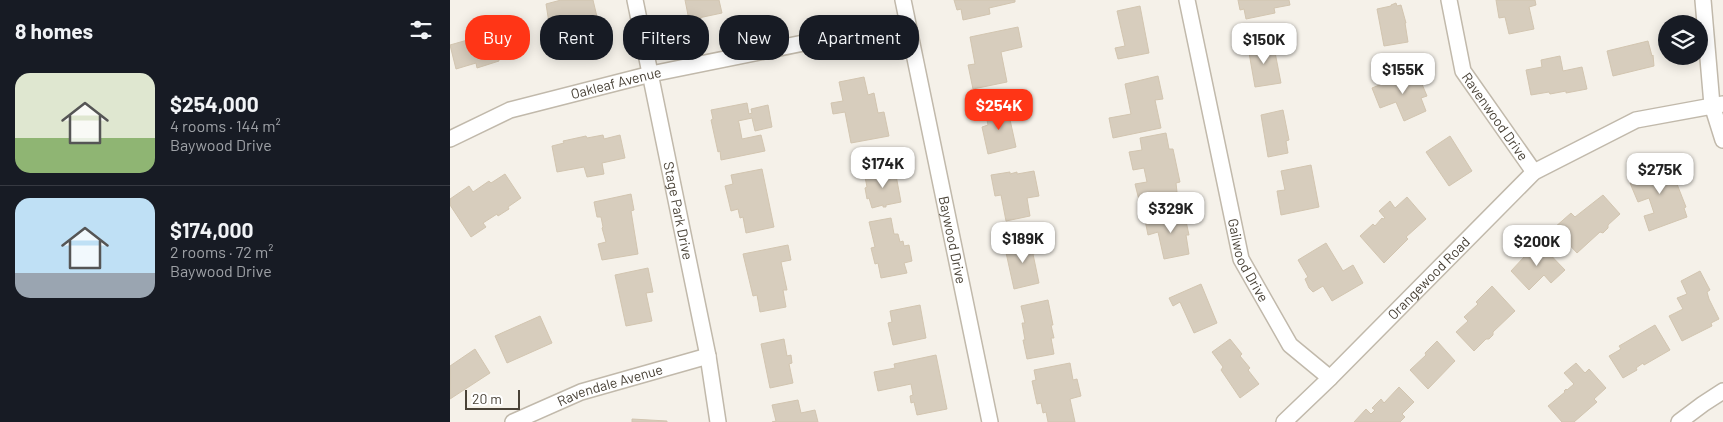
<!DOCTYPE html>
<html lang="en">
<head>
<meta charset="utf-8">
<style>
	body { margin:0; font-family:Barlow,sans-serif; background:#20242c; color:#f1f3f6; height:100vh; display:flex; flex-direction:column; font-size:19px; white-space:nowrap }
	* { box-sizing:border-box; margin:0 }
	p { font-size:16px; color:#9ea1a6 }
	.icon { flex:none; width:28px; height:28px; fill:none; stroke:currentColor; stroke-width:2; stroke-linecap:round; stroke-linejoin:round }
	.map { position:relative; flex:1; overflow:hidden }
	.side { display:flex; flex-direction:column; background:#171b24; width:450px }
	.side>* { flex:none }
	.hud { position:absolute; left:15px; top:15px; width:475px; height:45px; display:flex; gap:10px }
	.fabs { position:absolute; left:1208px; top:15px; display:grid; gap:10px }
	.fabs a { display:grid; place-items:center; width:50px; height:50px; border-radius:50%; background:#171b24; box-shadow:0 2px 12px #0003; font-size:25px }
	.scale { position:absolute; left:15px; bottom:12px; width:55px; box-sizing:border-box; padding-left:5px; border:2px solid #494237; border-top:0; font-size:14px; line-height:18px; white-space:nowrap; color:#494237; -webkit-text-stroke:4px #fff; paint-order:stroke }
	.price { position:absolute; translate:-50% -42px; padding:0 11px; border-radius:10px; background:#fff; color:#222; font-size:16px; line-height:32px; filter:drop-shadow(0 1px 2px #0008) }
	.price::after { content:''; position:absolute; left:50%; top:30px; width:15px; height:11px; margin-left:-8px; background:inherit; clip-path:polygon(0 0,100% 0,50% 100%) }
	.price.active { background:#ff3516; color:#fff }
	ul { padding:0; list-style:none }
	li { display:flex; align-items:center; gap:15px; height:125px; padding:0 15px }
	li+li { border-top:1px solid #363941 }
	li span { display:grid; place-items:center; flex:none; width:140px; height:100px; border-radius:15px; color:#555 }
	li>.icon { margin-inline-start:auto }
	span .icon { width:60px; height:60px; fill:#fffc; stroke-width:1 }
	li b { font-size:21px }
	h2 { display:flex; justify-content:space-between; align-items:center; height:60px; padding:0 15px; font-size:21px }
	.tag { padding:0 18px; border-radius:20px; background:#171b24; box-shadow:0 2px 12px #0003; font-size:18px; line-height:45px }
	.tag.active { background:#ff3516; color:#fff }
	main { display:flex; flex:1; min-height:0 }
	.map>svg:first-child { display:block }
</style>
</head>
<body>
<main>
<section class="side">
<h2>8 homes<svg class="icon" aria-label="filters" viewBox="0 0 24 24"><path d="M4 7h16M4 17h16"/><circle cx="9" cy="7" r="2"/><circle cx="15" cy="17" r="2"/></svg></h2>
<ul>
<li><span style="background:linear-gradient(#dfe7d0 65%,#8fb573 0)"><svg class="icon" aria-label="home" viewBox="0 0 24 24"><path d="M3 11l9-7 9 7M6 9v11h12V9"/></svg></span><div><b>$254,000</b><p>4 rooms · 144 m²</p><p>Baywood Drive</p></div></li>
<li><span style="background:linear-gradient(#bfe0f5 75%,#9aa5b1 0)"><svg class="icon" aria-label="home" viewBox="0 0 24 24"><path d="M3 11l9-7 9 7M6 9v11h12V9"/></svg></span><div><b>$174,000</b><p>2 rooms · 72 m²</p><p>Baywood Drive</p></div></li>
</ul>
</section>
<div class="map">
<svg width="1273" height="422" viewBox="0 0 1273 422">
	<rect width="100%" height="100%" fill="#f5f1e9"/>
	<path fill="#d7cdbd" stroke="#d2c5b0" d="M111 0H143L148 21H144L147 36 97 48 92 29 102 27 101 22 99 23 96 4Z
		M235 0H269L272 13 239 20Z
		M504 0H565V2L539 8 540 14 513 20 511 9 507 10Z
		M788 0H839L840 5 824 8 825 13 796 19 794 9 790 10Z
		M1046 0H1085L1086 5 1079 7 1084 29 1059 34 1055 17 1049 18Z
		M946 3 947 6 951 5 956 23H955L958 42 934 46 927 9 941 6V5Z
		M690 6 699 53 668 59 665 48 675 46 667 11Z
		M568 27 572 47 551 52 557 82 523 89 518 65 525 64 520 37Z
		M56 29 63 52 48 56 49 61 27 68 26 63 6 69 0 45Z
		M1198 41 1202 56 1203 55 1204 66 1163 76 1157 51Z
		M823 42 831 83 805 87 798 47Z
		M1110 56 1113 71 1132 67 1137 89 1116 93V91L1100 94 1099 92 1081 95 1076 70 1092 67 1091 60Z
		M966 70 977 96 971 98 976 111 954 121 946 102 930 108 922 88Z
		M708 76 713 99 705 100 711 128 663 138 659 118 681 114 675 84Z
		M414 77 418 95 424 93 428 113 434 112 439 136 401 143 395 112 383 114 381 103 393 101 389 82Z
		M297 103 299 114 302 113 301 109 318 105 322 127 305 131 302 118 288 121 289 123 292 139 311 135 315 151 271 160 270 151 268 152 261 120 263 119 261 110Z
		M557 106 566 147 538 154 532 127 538 125 535 111Z
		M833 110 839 140 836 141 838 153 818 157 811 115Z
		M716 133 719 149H723L730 182 726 183 727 192 689 200 685 184 697 182 694 168 683 170 679 152 692 150 690 138Z
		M153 135 154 139 170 135 175 158 152 163 154 174 137 177 134 167 107 172 102 146 114 143 113 141 136 136 137 138Z
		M1000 136 1022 171 999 186 976 152Z
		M1215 159 1223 181 1225 179 1236 207 1234 208 1237 217 1199 231 1194 216 1204 213 1199 198 1188 202 1180 183 1192 178 1188 169Z
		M861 165 869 207 831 215 827 191 835 190 831 171Z
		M312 169 324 227 296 233 293 217 290 218 288 209 281 211 275 186 283 184 281 175Z
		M445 170 451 202 436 205V207H433V205L422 208 419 198 417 199 415 188 417 187 415 177Z
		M584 171 589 196 577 198 580 216 556 221 551 195 545 196 541 175 560 172V174L567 172V174Z
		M55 174 71 198 58 207 59 209 48 216 47 214 33 223 36 227 21 237 0 205V199L19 186 23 192 39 181 41 183Z
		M181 194 184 210 181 211 188 254 152 260 148 244 156 242 152 228 153 227 151 217H147L144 202Z
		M1153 195 1170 214 1158 225V228L1153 233 1150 232 1127 253 1104 228 1121 213 1125 217Z
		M957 197 976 219 956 237 958 239 934 263 910 236 923 224 925 226 932 218 933 219 935 218 929 211 940 201 945 208Z
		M734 212 739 235H736L739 254 714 259 708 232 698 235 695 220Z
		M441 218 444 234H448L450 242 453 241 454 246 459 245 462 261 454 263 457 273 431 278 428 263 425 264 421 248 425 247 419 222Z
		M590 242 592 252 583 254 589 283 564 289 555 248 563 247V245L566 244V246Z
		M1088 242 1115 270 1101 283 1094 275 1079 290 1061 271Z
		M876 243 893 271 903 265 913 283 882 301 873 286 863 292 859 288 855 279 858 277 848 260Z
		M338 245 341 260 331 262 337 290H333L336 307 310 312 307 295 303 296 293 254Z
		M198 268 203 292 196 293 202 321 176 326 165 275Z
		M1250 271 1260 290 1257 292 1259 299 1269 319 1261 323 1262 326 1232 341 1219 316 1233 309 1227 298 1237 294 1231 281Z
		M751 284 767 323 744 333 730 302 723 306 719 298Z
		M1042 286 1065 311 1043 332V335L1039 339H1036L1024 351 1006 332 1018 321 1014 317 1028 304 1026 302Z
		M598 300 603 325H601L604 338H601L604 354 577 359 573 340H575L572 323H575L571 306Z
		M470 305 476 338 443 345 438 323 442 322 440 311Z
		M90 316 102 343 57 363 45 336Z
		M1205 325 1220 350 1194 365 1193 363 1186 368 1187 370 1173 378 1159 356 1171 349 1169 346Z
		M334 339 337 356 341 355 342 363 339 364 343 383 320 388 311 344Z
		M780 339 792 354 790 356 800 368 798 370 809 384 790 398 771 370 773 367 762 352Z
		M987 341 1005 361 978 389 960 370 976 355 975 353Z
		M25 349 40 373 0 399V366Z
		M486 355 497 409 467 415 464 402 461 403 460 396 463 395 461 384 428 391 424 372 445 368 444 364Z
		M620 363 623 380 627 379 631 396 620 399 625 422H598L596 412 593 413 591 403 587 404 582 381 586 380 584 370Z
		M1126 363 1135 373 1139 369 1156 388 1144 399 1147 402 1124 422H1112L1098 406 1115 392 1114 391 1116 389 1117 390 1124 384 1114 373Z
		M949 387 964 402 952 414 955 417 950 422H904L916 409 921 414 925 410 922 408 931 399 934 403Z
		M348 400 351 413 365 410 368 422H322L326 421 322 405Z
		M182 419 217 421V422H182Z"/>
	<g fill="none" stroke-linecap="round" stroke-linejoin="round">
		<g stroke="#c1b9ab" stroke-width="18">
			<g id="minor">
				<path id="s1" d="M185 0 258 356 268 422"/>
				<path id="s2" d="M453 0 540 422"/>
				<path id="s3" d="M737 0 791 259 840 345 880 378"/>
				<path id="s4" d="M999 0 1013 71 1084 172"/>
				<path d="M1253 0 1262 105 1273 140"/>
				<path id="s5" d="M0 139 60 110 201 74 457 22"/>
				<path id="s6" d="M63 422 131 392 258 356"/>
				<path id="s7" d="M834 422 880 378 1084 172 1186 120 1273 104"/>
				<path d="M1229 422 1253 404 1273 391"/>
			</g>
		</g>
		<use href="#minor" stroke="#fff" stroke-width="15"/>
	</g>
	<g text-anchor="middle" stroke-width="4" stroke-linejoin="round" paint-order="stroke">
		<g font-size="14" fill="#494237" stroke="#fff">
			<text dy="5" stroke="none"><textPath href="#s5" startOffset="176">Oakleaf Avenue</textPath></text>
			<text dy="5" stroke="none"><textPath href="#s4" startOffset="128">Ravenwood Drive</textPath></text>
			<text dy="5" stroke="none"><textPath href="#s1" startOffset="215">Stage Park Drive</textPath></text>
			<text dy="5" stroke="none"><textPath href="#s2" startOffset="245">Baywood Drive</textPath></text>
			<text dy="5" stroke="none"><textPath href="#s3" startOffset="268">Gailwood Drive</textPath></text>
			<text dy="5" stroke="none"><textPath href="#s7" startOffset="204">Orangewood Road</textPath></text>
			<text dy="5" stroke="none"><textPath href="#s6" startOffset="104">Ravendale Avenue</textPath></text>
		</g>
	</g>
</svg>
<div class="fabs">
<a><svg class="icon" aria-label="layers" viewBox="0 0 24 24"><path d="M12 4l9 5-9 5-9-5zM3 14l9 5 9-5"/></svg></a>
</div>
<div class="scale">20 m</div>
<b class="price" style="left:814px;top:65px">$150K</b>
<b class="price" style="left:953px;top:95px">$155K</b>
<b class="price active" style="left:549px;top:131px">$254K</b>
<b class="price" style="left:433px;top:189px">$174K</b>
<b class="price" style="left:1210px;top:195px">$275K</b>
<b class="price" style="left:721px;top:234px">$329K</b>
<b class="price" style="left:573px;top:264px">$189K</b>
<b class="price" style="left:1087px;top:267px">$200K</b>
<div class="hud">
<a class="tag active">Buy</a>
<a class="tag">Rent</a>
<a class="tag">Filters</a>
<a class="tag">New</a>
<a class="tag">Apartment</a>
</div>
</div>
</main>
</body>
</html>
